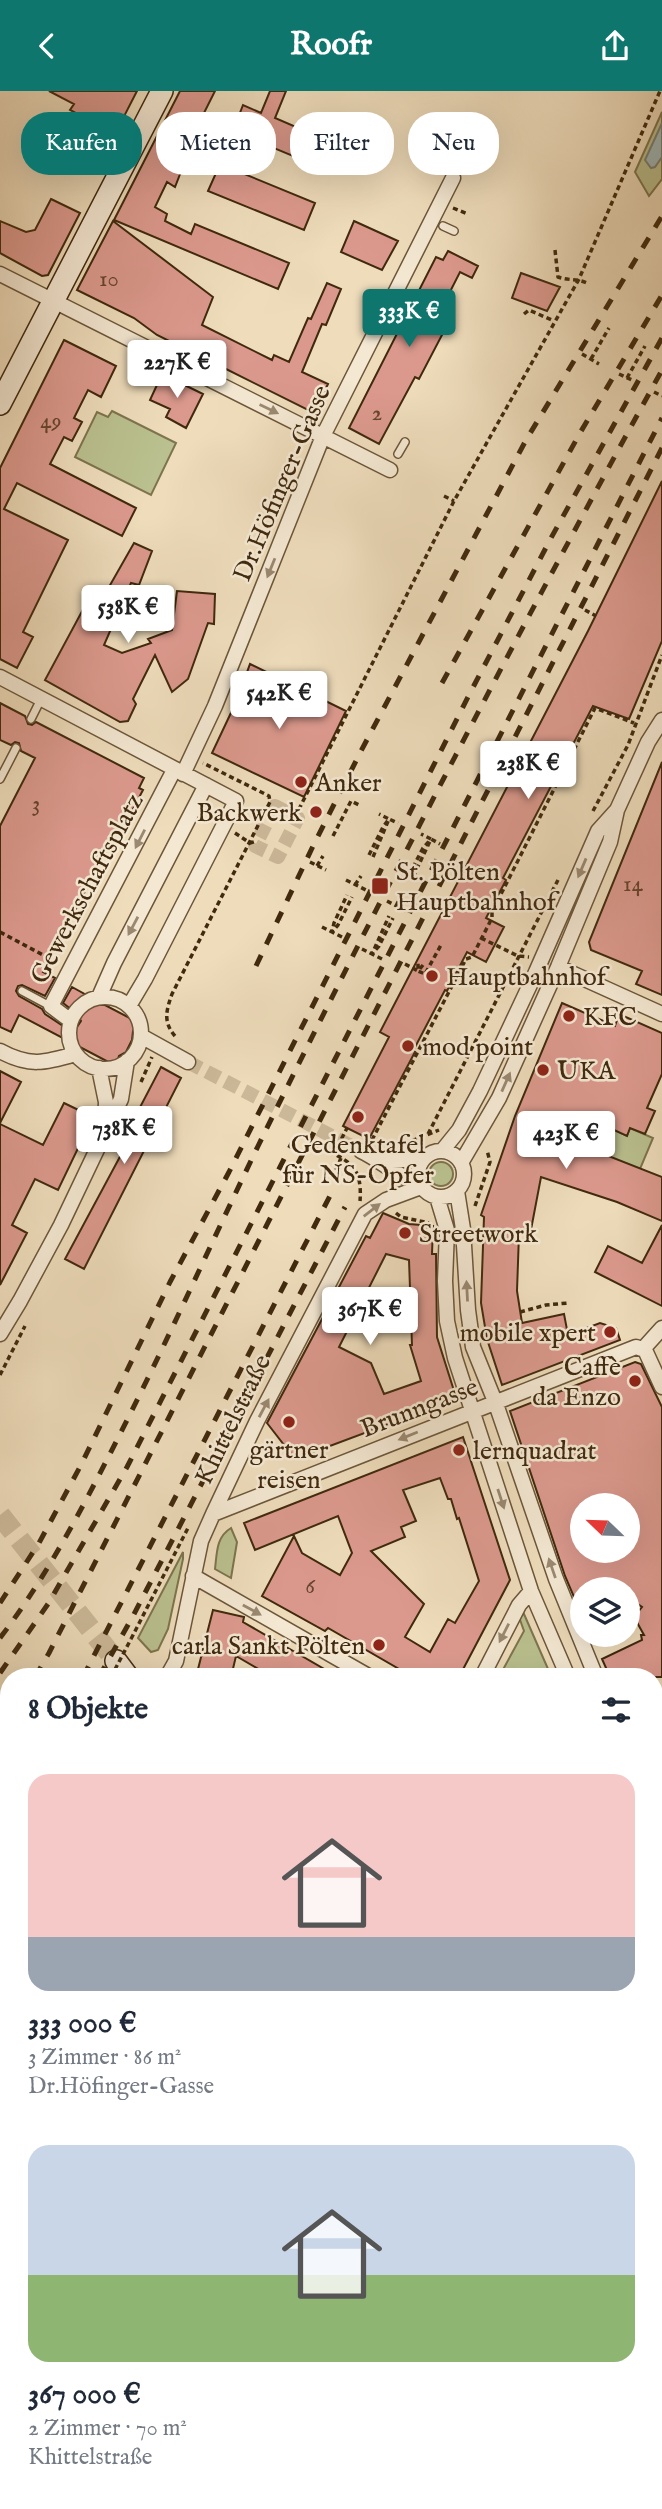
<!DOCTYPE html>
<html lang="de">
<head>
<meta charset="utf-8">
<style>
	body { margin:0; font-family:"IM FELL English",serif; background:#f6f6f7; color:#1f2937; height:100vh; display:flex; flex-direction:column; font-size:26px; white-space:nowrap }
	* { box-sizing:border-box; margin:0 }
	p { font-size:23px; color:#747a83 }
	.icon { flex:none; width:38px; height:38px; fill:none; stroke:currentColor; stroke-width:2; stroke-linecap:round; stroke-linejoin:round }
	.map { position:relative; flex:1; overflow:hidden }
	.side { position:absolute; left:0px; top:1577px; width:663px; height:842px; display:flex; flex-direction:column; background:#fff; border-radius:28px 28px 0 0; box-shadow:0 7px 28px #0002 }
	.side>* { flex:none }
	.banner { position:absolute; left:21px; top:21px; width:621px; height:63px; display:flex; gap:14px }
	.needle { width:46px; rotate:293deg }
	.tools { position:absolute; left:570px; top:1402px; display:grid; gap:14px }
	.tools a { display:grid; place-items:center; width:70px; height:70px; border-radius:50%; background:#fff; box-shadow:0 7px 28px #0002; font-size:35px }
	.price { position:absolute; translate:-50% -60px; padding:0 16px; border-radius:7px; background:#fff; color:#222; font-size:23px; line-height:46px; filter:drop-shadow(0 2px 4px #0008) }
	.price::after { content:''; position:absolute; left:50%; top:42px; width:21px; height:16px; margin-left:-10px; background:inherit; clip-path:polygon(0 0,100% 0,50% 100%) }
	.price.active { background:#0f766e; color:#fff }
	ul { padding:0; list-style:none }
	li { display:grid; align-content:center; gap:14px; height:371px; padding:0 28px }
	li span { display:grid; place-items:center; height:217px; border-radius:21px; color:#555 }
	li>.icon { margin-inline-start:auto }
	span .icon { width:126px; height:126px; fill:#fffc; stroke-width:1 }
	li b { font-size:30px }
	h2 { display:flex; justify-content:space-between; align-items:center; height:84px; padding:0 28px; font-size:30px }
	.chip { padding:0 24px; border-radius:28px; background:#fff; box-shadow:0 7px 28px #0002; font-size:24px; line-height:63px }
	.chip.active { background:#0f766e; color:#fff }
	header { display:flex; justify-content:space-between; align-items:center; height:91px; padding:0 28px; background:#0f766e; color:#fff; font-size:32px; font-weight:700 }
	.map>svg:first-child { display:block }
</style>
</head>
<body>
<header><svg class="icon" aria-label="back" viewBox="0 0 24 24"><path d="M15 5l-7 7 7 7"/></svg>Roofr<svg class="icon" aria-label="share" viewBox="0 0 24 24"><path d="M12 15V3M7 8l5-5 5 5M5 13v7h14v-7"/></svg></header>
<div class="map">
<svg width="662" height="2418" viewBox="0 0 662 2418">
	<rect width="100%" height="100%" fill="#eedcbb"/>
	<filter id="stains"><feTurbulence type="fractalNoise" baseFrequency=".00286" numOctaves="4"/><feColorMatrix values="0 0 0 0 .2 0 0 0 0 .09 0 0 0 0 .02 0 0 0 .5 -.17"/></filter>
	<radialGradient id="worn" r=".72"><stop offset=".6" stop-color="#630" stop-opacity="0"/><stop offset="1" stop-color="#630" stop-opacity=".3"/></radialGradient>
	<path fill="#bac08f" stroke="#7d744e" stroke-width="2" d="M662 21V88L649 105 635 81Z
		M112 320 176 352 151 404 75 366 97 321 108 326Z
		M599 1032 627 1045 630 1037 653 1047 640 1078 588 1058Z
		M429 1083a12 12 0 1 1 24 0a12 12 0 1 1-24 0Z
		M231 1437 237 1451 231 1487 215 1478C217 1462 216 1446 231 1437Z
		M183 1461V1468L168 1538 158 1559 151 1561 138 1547Z
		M524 1523 548 1578 552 1585 499 1586 524 1540 519 1526Z
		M662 1854V1930L655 1926V1868Z
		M0 2026 9 2032V2063L0 2078Z
		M0 2089 9 2094V2132L0 2147Z"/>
	<path fill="#9eb9bb" stroke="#787f76" stroke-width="2" d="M662 32V66L655 76 651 77 645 69Z"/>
	<path fill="#db998d" stroke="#40290e" stroke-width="2" fill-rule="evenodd" d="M49 0H137L115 43 70 19 74 13Z
		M180 0H215L196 38 192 36 186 47 184 46 171 72 182 78 175 96 167 91 155 116 167 123 165 130 191 143 195 133 289 172 278 198 114 129Z
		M270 0H286L275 27 340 55 329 80 233 40 243 14 261 22Z
		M220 73 315 112 304 139 208 100Z
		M51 108 80 122 48 184 42 185 0 162V130L26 141 35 139Z
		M113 130 213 206 202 234 272 269 274 264 289 271 308 227 311 228 327 192 341 198 326 234 322 233 302 281 328 293 314 322 220 275 219 270 216 267 209 270 157 244 134 227 77 199Z
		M354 130 398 150 382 179 341 161Z
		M448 160 478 175 472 187 460 181 431 238 442 244 419 288 415 286 379 353 349 337 436 166 443 169Z
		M521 182 560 196 547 220 512 207Z
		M64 249 116 275 101 306 88 299 74 327 82 331 72 350 64 346 50 373 136 417 122 445 17 392 4 418 68 449 23 541 33 546 17 577 0 568V377Z
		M162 283 203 303 186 337 166 326 170 318 150 309Z
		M662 390V550L629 628 593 615 503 787 506 789 486 827 504 836 486 871 467 861 447 900 445 899 413 960 415 961 369 1048 343 1035 389 946 380 941 588 540Z
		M134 452 152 460 139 494 131 492 104 554 122 562 151 552 148 548 172 539 177 500 215 503 214 533 208 532 188 588 172 601 155 564 133 608 136 613 128 630 120 631 45 589 94 498 105 503Z
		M250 573 346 620 304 706 212 662 237 609Z
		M0 612 25 625 28 633 32 634 36 631 144 687 139 697 143 699 132 720 128 718 43 881 55 887 45 905 22 894 18 895 16 900 19 905 42 918 45 923 69 939H75L81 930 77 923 63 912 72 896 90 906 95 914H105L141 933 133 940 132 949 126 961 119 965 116 975 19 924 11 941 0 936V735L35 667 21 660 19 652 15 651 11 654 0 649Z
		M662 671V904L636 893 642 880 591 859 589 851Z
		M562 912 615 935 619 923 662 942V983L647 1017 655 1020 645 1043 630 1037 627 1045 599 1032 588 1057 662 1086V1130L617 1111 541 1086 530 1144 519 1143 517 1200 522 1232 564 1223 568 1244 600 1232 616 1237 620 1249 502 1294 487 1248 481 1212 484 1126 481 1124 515 1025Z
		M161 976 181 987 84 1178 65 1168 130 1047 125 1045Z
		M0 980 21 991 0 1032Z
		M64 1012 93 1026 58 1099 35 1088 12 1134 27 1142 0 1194V1033L43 1054Z
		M383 1122 409 1133 433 1135 432 1163H436L437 1246 455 1303 420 1317 421 1321 295 1368 267 1332 366 1145 370 1147ZM386 1163 409 1169 412 1254H410L421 1290 384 1303 371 1272 339 1256Z
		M662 1134V1215L595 1181 608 1155 642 1172Z
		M635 1271 641 1273 662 1316V1586H610L602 1568 642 1549 641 1544H644L634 1526 642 1516 628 1506V1498H583V1527L565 1485 510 1320ZM583 1414H628V1460H583Z
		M463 1346 510 1489 459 1586H413L328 1537 325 1540 262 1505 294 1445 302 1462 340 1484 352 1462 338 1425 255 1459 244 1432ZM440 1387 448 1408H451L457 1428 459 1427 479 1490 455 1532 448 1528 430 1561 405 1546 424 1513 371 1460 405 1446 401 1436 416 1430 403 1399Z
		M213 1519 244 1526 243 1531 338 1586H272L236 1565 231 1586H196Z"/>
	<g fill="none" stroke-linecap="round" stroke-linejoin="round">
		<path stroke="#cbb898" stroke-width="14" stroke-dasharray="14 7" stroke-linecap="butt" d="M275 715 298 727 278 766 255 755Z
			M188 971 361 1060"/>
		<path stroke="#cbb898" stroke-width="21" stroke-dasharray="21 10" stroke-linecap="butt" d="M0 1424 116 1570"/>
		<g stroke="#6c5639" stroke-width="10">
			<path id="lane" d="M443 135 454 140
				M207 287 214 273
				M398 363 405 351
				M31 628 41 608
				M0 688 16 657
				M22 900 50 915
				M0 1875 9 1880
				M0 2008 9 2014
				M654 2114 662 2117
				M0 2302 9 2288
				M0 2412 10 2418
				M51 2418 56 2410
				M289 2418 294 2410"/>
		</g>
		<g stroke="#6c5639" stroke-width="17">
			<path id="street" d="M0 183 390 379
				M0 586 236 710 145 888 129 915
				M183 683 215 615 323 345 453 87
				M558 876 662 923
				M99 906 114 872 206 694
				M69 942a36 36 0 1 1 72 0a36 36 0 1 1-72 0Z
				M71 930 51 915 174 679
				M141 945 188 971
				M0 960C29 976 45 972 75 963
				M99 977 106 1011 105 1035
				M361 1060C382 1070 397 1086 420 1092
				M442 1060 459 1039 480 1000 536 881 598 740 616 720
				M418 1083a23 23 0 1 1 46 0a23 23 0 1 1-46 0Z
				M382 1070 423 1068
				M461 1072 499 1007 558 876 610 751 617 719 648 651 662 629
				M457 1100 463 1138 468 1219 473 1256 496 1313 556 1488 596 1586
				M437 1106 447 1139 445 1190 447 1230 455 1267 531 1500 568 1586
				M0 1243 20 1210 61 1134 121 1008 127 970
				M643 1258 662 1237
				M213 1423 636 1256 645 1259 662 1296
				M193 1485 370 1586
				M167 1586 176 1570 201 1450 213 1423 257 1330 365 1123 386 1109 421 1096
				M482 1586 519 1514 531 1500
				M654 1677 662 1689
				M654 1732 662 1742
				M654 1825 662 1811
				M654 2252H662
				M654 2315 662 2296
				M415 2418 419 2410
				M613 2418 617 2410"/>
		</g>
		<g stroke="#40290e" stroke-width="24">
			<path id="secondary" d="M0 313 162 0
				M116 1570 128 1586
				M0 1756 9 1750
				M654 1956 662 1960"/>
		</g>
		<path stroke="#40290e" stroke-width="3.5" stroke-dasharray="5 3.5" stroke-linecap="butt" d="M453 117 468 123
			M555 159 558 186C569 190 578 187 589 193
			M524 223 529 219 554 230
			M582 263 599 273
			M591 268 609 237
			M619 283 634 290
			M627 287 645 255
			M654 301 662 305
			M444 405 454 410
			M585 519 596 525
			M593 720 628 654 662 564
			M295 726 454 410 579 188 660 0
			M235 742 250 752 257 750
			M333 745 351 710 359 714
			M369 764 383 736 389 728 379 723
			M373 766 389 728 398 732
			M310 771 326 779
			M317 775 323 765
			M409 784 423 757 431 748 421 743
			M413 786 431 748 440 753
			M346 789 366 799
			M355 794 361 785
			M387 810 406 820
			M396 815 401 805
			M322 836 332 841 334 832 347 804
			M0 841 58 872
			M342 846 332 841 338 834 352 806
			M481 847 518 865 529 866
			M362 858 372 863 389 825
			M382 868 372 863 379 855 393 827
			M405 873 418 880V872
			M423 874 418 880 425 883 441 854
			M175 945C163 931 166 920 172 903L270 711 269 705 203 672
			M141 991 152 966
			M428 1043 558 789
			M372 1049 466 868 472 866 492 827V821L595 617 634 632
			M314 1053C345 1069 363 1071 360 1110
			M404 1053 439 1039
			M334 1063 347 1037
			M336 1079 341 1067
			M475 1115 490 1071 487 1059
			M396 1122 401 1126 429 1132
			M520 1221 546 1214 568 1212
			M0 1284 25 1235
			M131 1548 189 1435
			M654 1702 662 1713
			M654 1910 662 1909
			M0 2365 9 2370
			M654 2367 662 2349"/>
		<use href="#lane" stroke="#f4e8d3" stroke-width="7"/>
		<use href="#street" stroke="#f4e8d3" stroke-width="14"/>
		<use href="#secondary" stroke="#f4e8d3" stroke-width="21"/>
		<path stroke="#40290e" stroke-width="5" stroke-dasharray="12 12" stroke-linecap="butt" d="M442 592 580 342 662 204
			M256 875 314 753 361 660 526 349 662 125
			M0 1512 39 1452 81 1374 170 1191 229 1081 469 604 551 447 662 247
			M0 1547C48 1484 84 1414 120 1343 169 1247 213 1148 260 1051 388 791 522 533 662 279
			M0 1582 48 1513 127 1376 662 327
			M35 1586 49 1562 662 357
			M83 1586 334 1097
			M99 1586 133 1525 345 1116
			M0 1637 9 1625
			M0 1685 9 1678"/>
		<path stroke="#40290e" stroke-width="3.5" stroke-dasharray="5 3.5" stroke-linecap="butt" d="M111 1586 131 1548"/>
	</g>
	<defs><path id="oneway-solid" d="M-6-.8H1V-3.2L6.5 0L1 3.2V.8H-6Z" transform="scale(1.75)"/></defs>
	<g fill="#9a8870">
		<use href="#oneway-solid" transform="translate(269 318) rotate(26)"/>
		<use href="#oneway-solid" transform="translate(271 477) rotate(112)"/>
		<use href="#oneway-solid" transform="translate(140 748) rotate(117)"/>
		<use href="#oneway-solid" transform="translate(582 777) rotate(113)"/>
		<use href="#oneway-solid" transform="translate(133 835) rotate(118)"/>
		<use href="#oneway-solid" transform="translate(506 991) rotate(-66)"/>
		<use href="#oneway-solid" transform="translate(372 1119) rotate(-38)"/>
		<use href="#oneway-solid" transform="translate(467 1200) rotate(-93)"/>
		<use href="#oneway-solid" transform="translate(264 1317) rotate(-62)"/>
		<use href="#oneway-solid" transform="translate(408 1345) rotate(158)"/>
		<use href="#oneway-solid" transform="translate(501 1408) rotate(72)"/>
		<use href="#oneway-solid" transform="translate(552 1477) rotate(-109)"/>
		<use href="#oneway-solid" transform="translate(252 1519) rotate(29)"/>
		<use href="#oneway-solid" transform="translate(504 1542) rotate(117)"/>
	</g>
	<g fill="#8f2418" stroke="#f4e8d3" stroke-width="2.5">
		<circle cx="301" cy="691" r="7"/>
		<circle cx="316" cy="721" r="7"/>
		<rect x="371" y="786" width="18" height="18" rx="3.5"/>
		<circle cx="432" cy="885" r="7"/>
		<circle cx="569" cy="925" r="7"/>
		<circle cx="408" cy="955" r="7"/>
		<circle cx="543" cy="979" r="7"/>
		<circle cx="358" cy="1026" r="7"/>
		<circle cx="405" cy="1142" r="7"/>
		<circle cx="610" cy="1241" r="7"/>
		<circle cx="635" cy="1290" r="7"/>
		<circle cx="289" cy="1331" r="7"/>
		<circle cx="459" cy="1359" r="7"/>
		<circle cx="379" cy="1554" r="7"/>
	</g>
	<g text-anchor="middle" stroke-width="5" stroke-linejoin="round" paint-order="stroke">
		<g font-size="23" fill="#67452e">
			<text x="109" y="195">10</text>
			<text x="377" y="329">2</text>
			<text x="51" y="337">49</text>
			<text x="36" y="720">3</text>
			<text x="633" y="800">14</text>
			<text x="310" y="1502">6</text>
		</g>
		<g font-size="26" fill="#40290e" stroke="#f4e8d3">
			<text transform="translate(281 392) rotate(-67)" y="9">Dr.Höfinger-Gasse</text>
			<text transform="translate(86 797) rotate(-62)" y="9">Gewerkschaftsplatz</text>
			<text transform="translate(419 1316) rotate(-21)" y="9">Brunngasse</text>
			<text transform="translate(232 1328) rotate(-64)" y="9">Khittelstraße</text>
		</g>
		<g font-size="26" fill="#40290e" stroke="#f4e8d3" text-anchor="start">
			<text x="315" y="700">Anker</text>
			<text x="302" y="730" text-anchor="end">Backwerk</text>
			<text x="396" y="789">St. Pölten<tspan x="396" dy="30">Hauptbahnhof</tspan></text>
			<text x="446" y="894">Hauptbahnhof</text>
			<text x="583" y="934">KFC</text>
			<text x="422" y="964">mod point</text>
			<text x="557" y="988">UKA</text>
			<text x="358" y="1062" text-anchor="middle">Gedenktafel<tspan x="358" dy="30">für NS-Opfer</tspan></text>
			<text x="419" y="1151">Streetwork</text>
			<text x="596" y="1250" text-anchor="end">mobile xpert</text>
			<text x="621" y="1284" text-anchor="end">Caffè<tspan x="621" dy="30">da Enzo</tspan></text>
			<text x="289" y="1367" text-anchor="middle">gärtner<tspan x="289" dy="30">reisen</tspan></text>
			<text x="473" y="1368">lernquadrat</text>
			<text x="365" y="1563" text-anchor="end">carla Sankt Pölten</text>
		</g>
	</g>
	<rect width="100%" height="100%" filter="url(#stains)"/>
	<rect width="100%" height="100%" fill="url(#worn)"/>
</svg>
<div class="tools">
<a><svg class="needle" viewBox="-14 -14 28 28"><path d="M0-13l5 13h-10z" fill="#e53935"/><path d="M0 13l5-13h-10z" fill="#747a83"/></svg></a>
<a><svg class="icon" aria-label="layers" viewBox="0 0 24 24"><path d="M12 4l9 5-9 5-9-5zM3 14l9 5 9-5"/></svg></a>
</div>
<b class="price active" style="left:409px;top:258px">333K €</b>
<b class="price" style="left:177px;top:309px">227K €</b>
<b class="price" style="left:128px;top:554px">538K €</b>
<b class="price" style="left:279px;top:640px">542K €</b>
<b class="price" style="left:528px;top:710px">238K €</b>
<b class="price" style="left:124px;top:1075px">738K €</b>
<b class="price" style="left:566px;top:1080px">423K €</b>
<b class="price" style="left:370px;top:1256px">367K €</b>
<div class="banner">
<a class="chip active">Kaufen</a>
<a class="chip">Mieten</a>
<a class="chip">Filter</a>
<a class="chip">Neu</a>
</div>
<section class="side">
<h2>8 Objekte<svg class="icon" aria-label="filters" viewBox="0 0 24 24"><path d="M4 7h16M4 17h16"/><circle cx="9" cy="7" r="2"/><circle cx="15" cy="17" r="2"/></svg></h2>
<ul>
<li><span style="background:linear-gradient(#f6c9c9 75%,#9aa5b1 0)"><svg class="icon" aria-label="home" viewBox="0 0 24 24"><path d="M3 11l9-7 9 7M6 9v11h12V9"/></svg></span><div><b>333 000 €</b><p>3 Zimmer · 86 m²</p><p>Dr.Höfinger-Gasse</p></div></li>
<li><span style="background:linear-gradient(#c9d6e8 60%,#8fb573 0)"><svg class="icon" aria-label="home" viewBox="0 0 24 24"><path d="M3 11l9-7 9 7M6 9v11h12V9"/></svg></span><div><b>367 000 €</b><p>2 Zimmer · 70 m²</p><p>Khittelstraße</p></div></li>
</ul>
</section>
</div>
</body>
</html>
